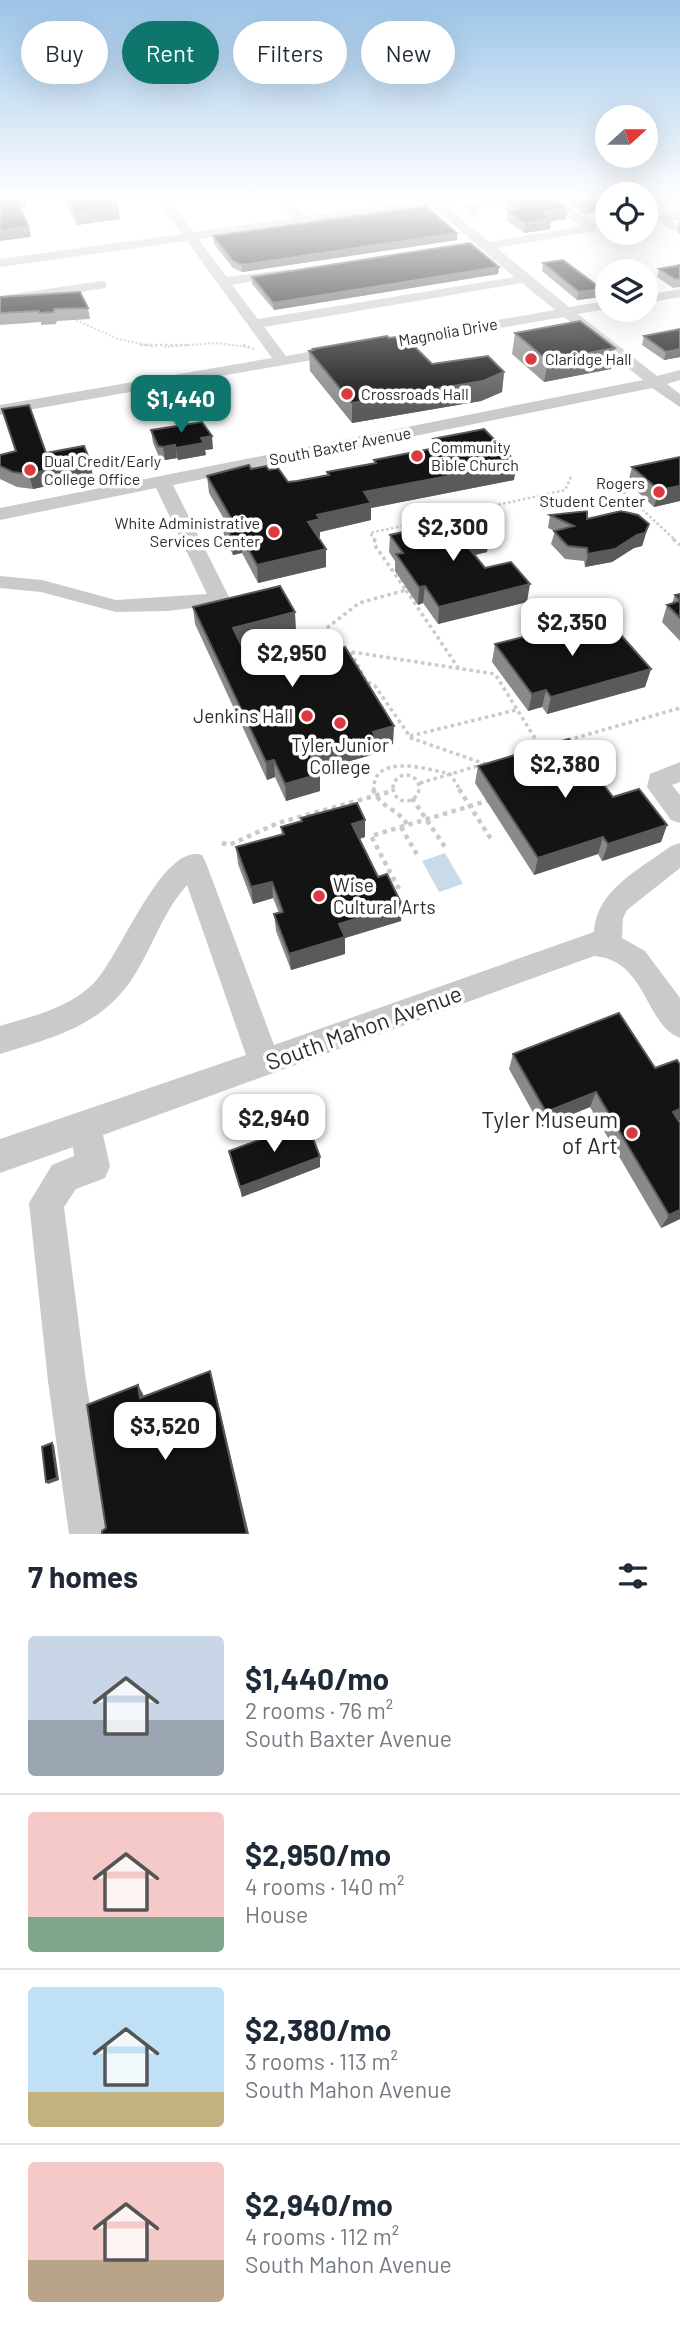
<!DOCTYPE html>
<html lang="en">
<head>
<meta charset="utf-8">
<style>
	body { margin:0; font-family:Barlow,sans-serif; background:#f6f6f7; color:#1f2937; height:100vh; display:flex; flex-direction:column; font-size:26px; white-space:nowrap }
	* { box-sizing:border-box; margin:0 }
	p { font-size:23px; color:#747a83 }
	.icon { flex:none; width:38px; height:38px; fill:none; stroke:currentColor; stroke-width:2; stroke-linecap:round; stroke-linejoin:round }
	.map { position:relative; height:1534px; overflow:hidden }
	.side { display:flex; flex-direction:column; background:#fff; flex:1 }
	.side>* { flex:none }
	.hud { position:absolute; left:21px; top:21px; width:639px; height:63px; display:flex; gap:14px }
	.needle { width:46px; rotate:69deg }
	.controls { position:absolute; left:595px; top:105px; display:grid; gap:14px }
	.controls a { display:grid; place-items:center; width:63px; height:63px; border-radius:50%; background:#fff; box-shadow:0 7px 28px #0002; font-size:35px }
	.price { position:absolute; translate:-50% -60px; padding:0 16px; border-radius:14px; background:#fff; color:#222; font-size:23px; line-height:46px; filter:drop-shadow(0 2px 4px #0008) }
	.price::after { content:''; position:absolute; left:50%; top:42px; width:21px; height:16px; margin-left:-10px; background:inherit; clip-path:polygon(0 0,100% 0,50% 100%) }
	.price.selected { background:#0f766e; color:#fff }
	ul { padding:0; list-style:none }
	li { display:flex; align-items:center; gap:21px; height:175px; padding:0 28px }
	li+li { border-top:2px solid #e0e1e3 }
	li span { display:grid; place-items:center; flex:none; width:196px; height:140px; border-radius:7px; color:#555 }
	li>.icon { margin-inline-start:auto }
	span .icon { width:84px; height:84px; fill:#fffc; stroke-width:1 }
	li b { font-size:30px }
	h2 { display:flex; justify-content:space-between; align-items:center; height:84px; padding:0 28px; font-size:30px }
	.chip { padding:0 24px; border-radius:32px; background:#fff; box-shadow:0 7px 28px #0002; font-size:24px; line-height:63px }
	.chip.selected { background:#0f766e; color:#fff }
	.map>svg:first-child { display:block }
</style>
</head>
<body>
<div class="map">
<svg width="680" height="1534" viewBox="0 0 680 1534">
	<rect width="100%" height="100%" fill="#fff"/>
	<path fill="#c9dbe9" d="M445 853 463 884 439 892 422 861Z"/>
	<g fill="none" stroke-linecap="round" stroke-linejoin="round">
		<path stroke="#cacaca" stroke-width="2" stroke-dasharray="2 2" stroke-linecap="butt" d="M76 320 118 339 156 347
			M164 347 216 343 248 347"/>
		<path stroke="#cacaca" stroke-width="2.5" stroke-dasharray="2.5 2.5" stroke-linecap="butt" d="M140 345H189
			M243 345 254 349
			M613 482 675 540
			M375 540 370 533 565 490 571 477"/>
		<path stroke="#cacaca" stroke-width="3.5" stroke-dasharray="3.5 3.5" stroke-linecap="butt" d="M375 539 374 544 406 590 359 603 310 641 313 646 495 674 541 748 544 747
			M673 539 680 545
			M406 590 459 669
			M351 652 366 681 375 686 411 738 485 764
			M279 661 308 652 313 646
			M410 736 516 710
			M568 740 680 708
			M393 788a13 13 0 1 1 26 0a13 13 0 1 1-26 0Z
			M420 783 481 765
			M374 791C371 752 429 769 450 774L461 791"/>
		<path stroke="#cacaca" stroke-width="4.5" stroke-dasharray="4.5 4.5" stroke-linecap="butt" d="M373 789C379 807 398 809 407 824
			M459 789 491 839
			M412 798 445 847
			M401 827 419 858
			M222 843 229 845 278 823 392 791
			M399 889 371 836 487 801"/>
		<path fill="#cacaca" fill-rule="evenodd" d="M154 196H166L193 232 294 218 273 196H286L306 216 425 200 424 196H484L444 204 489 242 581 226 542 199 477 209 480 214 474 218 465 209V205L518 196H554L596 225V231L497 248 569 307 607 301V309L578 314 657 376 680 370V380L667 384 680 394V407L652 388 173 485 230 599 227 604 167 611 116 612 41 592 0 588V576L42 580 116 600 207 594 156 488 0 520V508L643 380 564 317 377 349 370 345 377 341 555 310 522 283 264 327 286 356 341 346 349 351 346 354 0 415V405L272 358 187 241 0 267V259L182 234ZM432 206 514 277 258 319 232 285 290 275V269L227 277 198 239Z
			M646 196H658L663 201 646 206Z
			M680 212V220H672L679 227 673 231 656 218 662 214Z
			M101 281 106 282V288L0 304V296Z
			M680 289V297L646 303V295Z
			M680 762V782L672 785 680 795V823L671 820 647 787 650 774Z
			M680 843V868L627 910 623 918 622 938 645 951 680 998V1038C644 1024 647 960 594 956L103 1135 110 1166 105 1178 76 1189 64 1207 86 1381 111 1534H69L48 1381 29 1203 52 1165 74 1156 73 1147 0 1173V1139L246 1055 187 885C166 908 156 937 141 964 109 1024 61 1035 0 1054V1026C33 1016 67 1009 93 984 120 958 162 842 202 855L206 863 274 1045 594 932C596 890 640 869 671 846Z"/>
	</g>
	<path fill="#8a8a8a" d="M61 196H112L120 219 77 225Z
		M559 196H607L588 213 587 216Z
		M506 200 566 219 551 221 550 229 524 233 507 221 508 212 505 210Z
		M680 215V234L677 232Z
		M457 233V240L242 272 233 268 214 244 213 236Z
		M543 263 602 289 601 297 577 300 542 271Z
		M680 265V287L673 288 657 277 659 269Z
		M499 267 498 274 274 310 252 284V277Z
		M0 297 88 308 90 319 57 321 56 324 41 325V322L0 325Z
		M680 329V357L664 360 642 345 644 336Z
		M515 333 615 348 611 369 544 382 512 354Z
		M389 338 432 364 504 372 502 392 481 401 352 423 310 371 309 351H313V349Z
		M2 409 46 453 93 476 33 489 17 487 0 479V455L15 451Z
		M151 430 213 449 205 450 206 455 178 460 177 458 165 460 160 459 153 443Z
		M433 439 514 480 371 508V520L320 532V537H318L326 549V567L258 583 242 553 233 555 224 537 222 520 224 519 209 493 207 476 251 469 269 470 288 482 297 481 327 475V472L374 463V460L433 449Z
		M680 457V501L654 507 628 483 632 467Z
		M550 515 587 519 645 537 642 546 634 548 612 562 585 567 584 561 565 559 551 544 555 531 548 528Z
		M390 535H489L487 552 475 555 485 568 527 602 438 624 423 603 418 605 395 571V561L389 552Z
		M680 594V641L662 622 667 605 672 603 675 595Z
		M193 607 296 630 241 643 254 671 393 744 375 749V754L318 770 320 791 286 801 275 777 267 780 195 624Z
		M495 644 651 669 645 687 547 714 542 707 528 711 492 662Z
		M478 766 667 825 661 842 602 861 598 854 534 875 475 783Z
		M301 818 365 820V837L360 839 378 877 402 905 401 921 345 938V954L291 970 276 931 274 914 279 913 273 898 253 904 238 864 236 847 282 835 281 827 301 821Z
		M513 1054 679 1121 680 1123V1219L661 1228 590 1107 541 1127 509 1069Z
		M229 1151 320 1167 242 1197Z"/>
	<path fill="#5a5a5a" d="M186 196H209L186 199Z
		M24 198 26 207 18 208 16 199Z
		M607 202V210L588 213 589 207 586 205Z
		M118 206 120 219 77 225 75 212Z
		M568 209 566 219 551 221 550 229 524 233 525 223 543 212Z
		M29 227 31 237 0 241V231Z
		M457 233V240L242 272V265Z
		M499 267 498 274 274 310 273 303Z
		M602 289 601 297 577 300 579 292Z
		M615 348 611 369 544 382 548 361Z
		M680 349V357L664 360 666 352Z
		M504 372 502 392 481 401 352 423V403Z
		M212 436 213 449 205 450 206 455 178 460 176 448 201 438Z
		M175 445 177 458 165 460 163 447Z
		M90 461 93 476 33 489 29 474Z
		M517 463 514 480 371 508V520L320 532V537L308 539V522L317 515 364 492Z
		M680 486V501L654 507 659 490Z
		M649 524 642 546 634 548 612 562 585 567 588 554Z
		M489 535 487 552 462 558 463 541Z
		M241 536 242 553 233 555 232 538Z
		M326 549V567L258 583 257 565Z
		M530 584 527 602 438 624 439 607Z
		M425 586 423 603 418 605 419 587Z
		M295 612 296 630 234 645 233 628Z
		M651 669 645 687 547 714 551 697Z
		M546 690 542 707 528 711 532 694Z
		M394 726 393 744 375 749V754L311 772 310 755 373 732Z
		M274 760 275 777 267 780 266 762Z
		M320 774V791L286 801 285 784Z
		M365 820V837L352 841V824Z
		M667 825 661 842 602 861 608 844Z
		M603 837 598 854 534 875 538 858Z
		M272 882 273 898 253 904 251 887Z
		M402 905 401 921 345 938V954L291 970 289 954 339 924Z
		M596 1092 590 1107 541 1127 546 1112Z
		M680 1109V1120L665 1127 673 1112Z
		M320 1157V1167L242 1197 240 1187Z
		M680 1210V1219L661 1228 669 1215Z
		M210 1371 213 1381 249 1534H247Z
		M138 1385 143 1394 146 1407 140 1398Z
		M52 1443 54 1445 59 1480 48 1484 46 1482Z"/>
	<path fill="#141414" stroke="#5a5a5a" stroke-width="2" d="M0 196H23L24 198 16 199 29 227 0 231Z
		M66 196H112L118 206 75 212Z
		M531 196H550L568 209 543 212 552 218 525 223 508 211 519 209 506 200Z
		M573 196H607V202L586 205 589 207Z
		M425 206 457 233 242 265 233 261 213 236Z
		M470 243 499 267 273 303 252 277Z
		M563 260 602 289 579 292 543 263Z
		M680 265V279H675L659 269Z
		M80 292 88 308 54 309V312L39 313V311L0 313V297Z
		M580 321 615 348 548 361 515 333Z
		M680 329V349L666 352 644 336Z
		M387 336 389 338 404 336 432 364 488 356 504 372 483 381 352 403 309 351 314 350 313 349Z
		M29 405 46 453 84 446 90 461 29 474 13 472 0 466V455L16 451 2 409Z
		M202 422 212 436 201 438 204 443 176 448 175 445 163 447 158 446 151 430Z
		M484 429 517 463 364 492 371 503 317 515 320 519 308 522 326 549 257 565 241 536 232 538 222 520 231 518 207 476 249 465 251 469 266 466 269 470 278 468 288 482 297 481 329 475 327 472 376 463 374 460 440 447 433 439Z
		M680 457V486L659 490 632 467Z
		M587 511V519L621 511 638 515 649 524 645 533 637 535 615 549 588 554 587 548 568 546 563 541 554 531 574 526 550 515Z
		M473 516 489 535 463 541 485 568 511 562 530 584 439 607 425 586 419 587 396 554 403 553 390 535Z
		M280 586 295 612 233 628 254 671 345 647 394 726 373 732 375 737 310 755 320 774 285 784 274 760 266 762 193 607Z
		M680 594V600L675 595Z
		M680 601V618L667 605Z
		M605 617 651 669 551 697 546 690 532 694 495 644Z
		M569 739 613 797 639 789 667 825 608 844 603 837 538 858 478 766Z
		M357 803 365 820 352 824 378 877 387 874 402 905 339 924 345 937 289 954 274 914 283 912 272 882 251 887 236 847 284 834 281 827 302 821 301 818Z
		M619 1013 655 1068 677 1060 680 1065V1109L673 1112 680 1123V1210L669 1215 596 1092 546 1112 513 1054Z
		M307 1122 320 1157 240 1187 229 1151Z
		M210 1371 247 1534H102V1531L106 1528 87 1405 138 1385 140 1398Z
		M52 1443 57 1478 46 1482 42 1447Z"/>
	<linearGradient id="sky" x2="0" y2="1"><stop stop-color="#9bc4e8"/><stop offset="0.48" stop-color="#fff"/><stop offset="1" stop-color="#fff" stop-opacity="0"/></linearGradient>
	<rect width="680" height="411" fill="url(#sky)"/>
	<g fill="#d93b41" stroke="#fff" stroke-width="2.5">
		<circle cx="531" cy="359" r="7"/>
		<circle cx="347" cy="394" r="7"/>
		<circle cx="417" cy="456" r="7"/>
		<circle cx="30" cy="470" r="7"/>
		<circle cx="659" cy="492" r="7"/>
		<circle cx="274" cy="532" r="7"/>
		<circle cx="307" cy="716" r="7"/>
		<circle cx="340" cy="723" r="7"/>
		<circle cx="319" cy="896" r="7"/>
		<circle cx="632" cy="1133" r="7"/>
	</g>
	<g text-anchor="middle" stroke-width="7" stroke-linejoin="round" paint-order="stroke">
		<g font-size="16" fill="#2d2d2d" stroke="#fff">
			<text transform="translate(448 332) rotate(-10)" y="6">Magnolia Drive</text>
			<text transform="translate(340 446) rotate(-11)" y="6">South Baxter Avenue</text>
		</g>
		<g font-size="16" fill="#2d2d2d" stroke="#fff" text-anchor="start">
			<text x="545" y="365">Claridge Hall</text>
			<text x="361" y="400">Crossroads Hall</text>
			<text x="431" y="453">Community<tspan x="431" dy="18">Bible Church</tspan></text>
			<text x="44" y="467">Dual Credit/Early<tspan x="44" dy="18">College Office</tspan></text>
			<text x="645" y="489" text-anchor="end">Rogers<tspan x="645" dy="18">Student Center</tspan></text>
			<text x="260" y="529" text-anchor="end">White Administrative<tspan x="260" dy="18">Services Center</tspan></text>
		</g>
		<g font-size="19" fill="#2d2d2d" stroke="#fff" text-anchor="end">
			<text x="293" y="723">Jenkins Hall</text>
			<text x="340" y="752" text-anchor="middle">Tyler Junior<tspan x="340" dy="22">College</tspan></text>
			<text x="333" y="892" text-anchor="start">Wise<tspan x="333" dy="22">Cultural Arts</tspan></text>
		</g>
		<g font-size="23" fill="#2d2d2d" stroke="#fff">
			<text transform="translate(364 1028) rotate(-20)" y="8">South Mahon Avenue</text>
		</g>
		<g font-size="23" fill="#2d2d2d" stroke="#fff" text-anchor="end">
			<text x="618" y="1128">Tyler Museum<tspan x="618" dy="26">of Art</tspan></text>
		</g>
	</g>
</svg>
<div class="controls">
<a><svg class="needle" viewBox="-14 -14 28 28"><path d="M0-13l5 13h-10z" fill="#e53935"/><path d="M0 13l5-13h-10z" fill="#747a83"/></svg></a>
<a><svg class="icon" aria-label="locate" viewBox="0 0 24 24"><circle cx="12" cy="12" r="6"/><path d="M12 2v4M12 18v4M2 12h4M18 12h4"/></svg></a>
<a><svg class="icon" aria-label="layers" viewBox="0 0 24 24"><path d="M12 4l9 5-9 5-9-5zM3 14l9 5 9-5"/></svg></a>
</div>
<b class="price selected" style="left:181px;top:435px">$1,440</b>
<b class="price" style="left:453px;top:563px">$2,300</b>
<b class="price" style="left:572px;top:658px">$2,350</b>
<b class="price" style="left:292px;top:689px">$2,950</b>
<b class="price" style="left:565px;top:800px">$2,380</b>
<b class="price" style="left:274px;top:1154px">$2,940</b>
<b class="price" style="left:165px;top:1462px">$3,520</b>
<div class="hud">
<a class="chip">Buy</a>
<a class="chip selected">Rent</a>
<a class="chip">Filters</a>
<a class="chip">New</a>
</div>
</div>
<section class="side">
<h2>7 homes<svg class="icon" aria-label="filters" viewBox="0 0 24 24"><path d="M4 7h16M4 17h16"/><circle cx="9" cy="7" r="2"/><circle cx="15" cy="17" r="2"/></svg></h2>
<ul>
<li><span style="background:linear-gradient(#c9d6e8 60%,#9aa5b1 0)"><svg class="icon" aria-label="home" viewBox="0 0 24 24"><path d="M3 11l9-7 9 7M6 9v11h12V9"/></svg></span><div><b>$1,440/mo</b><p>2 rooms · 76 m²</p><p>South Baxter Avenue</p></div></li>
<li><span style="background:linear-gradient(#f6c9c9 75%,#7fa58c 0)"><svg class="icon" aria-label="home" viewBox="0 0 24 24"><path d="M3 11l9-7 9 7M6 9v11h12V9"/></svg></span><div><b>$2,950/mo</b><p>4 rooms · 140 m²</p><p>House</p></div></li>
<li><span style="background:linear-gradient(#bfe0f5 75%,#c2b280 0)"><svg class="icon" aria-label="home" viewBox="0 0 24 24"><path d="M3 11l9-7 9 7M6 9v11h12V9"/></svg></span><div><b>$2,380/mo</b><p>3 rooms · 113 m²</p><p>South Mahon Avenue</p></div></li>
<li><span style="background:linear-gradient(#f6c9c9 70%,#b9a48a 0)"><svg class="icon" aria-label="home" viewBox="0 0 24 24"><path d="M3 11l9-7 9 7M6 9v11h12V9"/></svg></span><div><b>$2,940/mo</b><p>4 rooms · 112 m²</p><p>South Mahon Avenue</p></div></li>
</ul>
</section>
</body>
</html>
